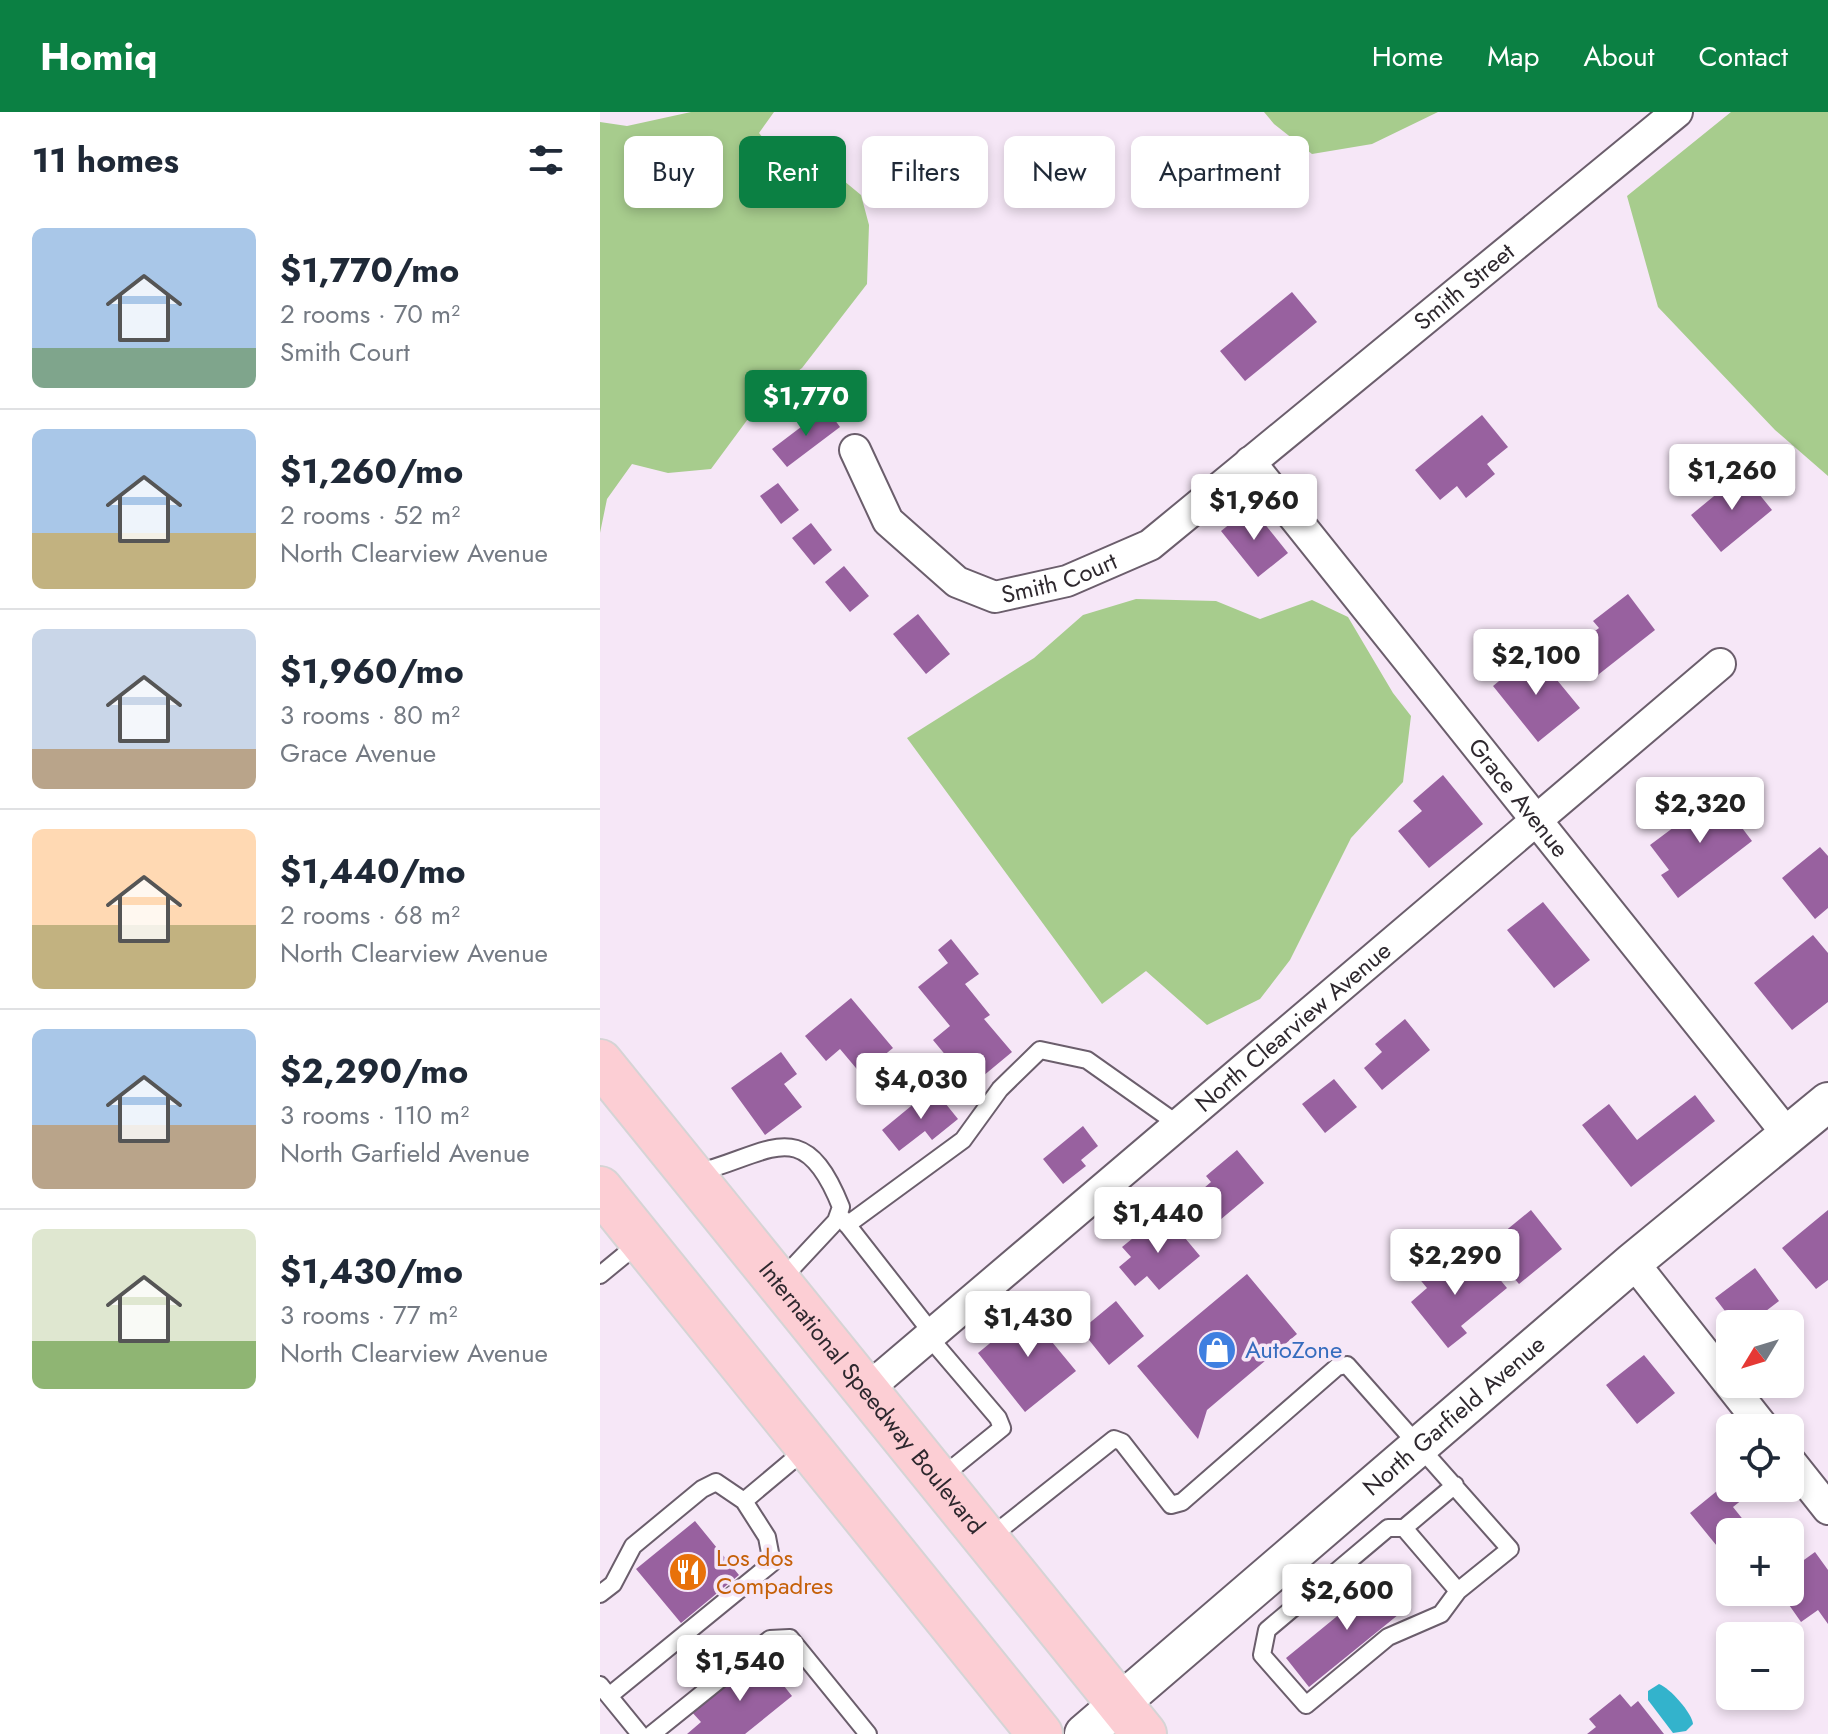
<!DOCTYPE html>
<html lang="en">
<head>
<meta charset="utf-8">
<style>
	body { margin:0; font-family:Jost,sans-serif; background:#f6f6f7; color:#1f2937; height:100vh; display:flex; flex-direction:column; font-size:30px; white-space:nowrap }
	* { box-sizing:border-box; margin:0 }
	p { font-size:26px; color:#747a83 }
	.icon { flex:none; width:44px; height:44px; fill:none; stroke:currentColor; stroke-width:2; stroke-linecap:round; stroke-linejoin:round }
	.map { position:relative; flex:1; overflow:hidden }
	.side { display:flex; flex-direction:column; background:#fff; width:600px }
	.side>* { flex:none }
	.guide { position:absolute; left:24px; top:24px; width:760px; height:72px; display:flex; gap:16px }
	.needle { width:52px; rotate:232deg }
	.buttons { position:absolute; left:1116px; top:1198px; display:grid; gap:16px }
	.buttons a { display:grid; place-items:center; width:88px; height:88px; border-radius:12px; background:#fff; box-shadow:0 4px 12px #0003; font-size:40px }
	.price { position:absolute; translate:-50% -68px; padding:0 18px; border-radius:8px; background:#fff; color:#222; font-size:26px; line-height:52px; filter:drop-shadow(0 2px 4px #0008) }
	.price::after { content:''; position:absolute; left:50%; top:48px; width:24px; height:18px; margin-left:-12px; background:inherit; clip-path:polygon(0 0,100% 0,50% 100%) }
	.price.active { background:#0b8043; color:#fff }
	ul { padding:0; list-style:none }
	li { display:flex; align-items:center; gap:24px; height:200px; padding:0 32px }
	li+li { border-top:2px solid #e0e1e3 }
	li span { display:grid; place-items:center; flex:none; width:224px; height:160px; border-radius:12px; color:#555 }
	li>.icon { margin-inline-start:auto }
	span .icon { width:96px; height:96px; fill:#fffc; stroke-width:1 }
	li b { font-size:34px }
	h2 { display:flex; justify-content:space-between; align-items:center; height:96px; padding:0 32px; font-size:34px }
	.chip { padding:0 28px; border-radius:12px; background:#fff; box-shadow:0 4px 12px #0003; font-size:28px; line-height:72px }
	.chip.active { background:#0b8043; color:#fff }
	header { display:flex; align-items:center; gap:48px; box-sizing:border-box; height:112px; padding:0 40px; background:#0b8043; color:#fff }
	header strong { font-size:38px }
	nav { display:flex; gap:44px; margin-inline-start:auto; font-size:28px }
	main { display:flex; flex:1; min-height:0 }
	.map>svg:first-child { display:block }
</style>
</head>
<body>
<header>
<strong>Homiq</strong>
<nav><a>Home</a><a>Map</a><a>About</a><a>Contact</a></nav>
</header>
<main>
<section class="side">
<h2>11 homes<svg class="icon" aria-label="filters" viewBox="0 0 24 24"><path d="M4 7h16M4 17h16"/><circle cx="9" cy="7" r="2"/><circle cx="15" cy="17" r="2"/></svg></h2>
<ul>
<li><span style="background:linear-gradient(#a9c7e8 75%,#7fa58c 0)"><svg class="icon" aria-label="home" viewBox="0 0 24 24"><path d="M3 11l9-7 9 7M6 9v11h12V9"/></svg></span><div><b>$1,770/mo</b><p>2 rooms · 70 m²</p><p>Smith Court</p></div></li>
<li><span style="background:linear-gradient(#a9c7e8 65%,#c2b280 0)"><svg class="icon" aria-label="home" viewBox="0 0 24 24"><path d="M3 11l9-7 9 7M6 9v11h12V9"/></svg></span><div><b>$1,260/mo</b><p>2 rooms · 52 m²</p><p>North Clearview Avenue</p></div></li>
<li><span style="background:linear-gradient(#c9d6e8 75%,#b9a48a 0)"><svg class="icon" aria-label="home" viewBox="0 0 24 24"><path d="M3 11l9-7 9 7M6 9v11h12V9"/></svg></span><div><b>$1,960/mo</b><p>3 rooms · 80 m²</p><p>Grace Avenue</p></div></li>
<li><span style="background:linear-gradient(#ffd9b3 60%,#c2b280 0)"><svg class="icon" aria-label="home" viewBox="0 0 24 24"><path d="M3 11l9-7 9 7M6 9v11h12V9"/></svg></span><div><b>$1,440/mo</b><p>2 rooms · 68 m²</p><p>North Clearview Avenue</p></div></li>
<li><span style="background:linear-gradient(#a9c7e8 60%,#b9a48a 0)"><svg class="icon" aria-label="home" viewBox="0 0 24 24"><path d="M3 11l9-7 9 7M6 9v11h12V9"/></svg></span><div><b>$2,290/mo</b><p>3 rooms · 110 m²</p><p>North Garfield Avenue</p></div></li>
<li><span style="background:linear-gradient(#dfe7d0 70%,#8fb573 0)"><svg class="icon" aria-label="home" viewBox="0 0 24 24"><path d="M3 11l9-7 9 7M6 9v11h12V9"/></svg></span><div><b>$1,430/mo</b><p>3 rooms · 77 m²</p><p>North Clearview Avenue</p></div></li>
</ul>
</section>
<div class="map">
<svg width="1228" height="1622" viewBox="0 0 1228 1622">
	<rect width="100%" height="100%" fill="#f6e7f7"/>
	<path fill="#a7cc8d" d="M91 0H174L159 21 174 39 210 48 238 64 261 83 269 113 267 172 202 256 165 284 111 357 68 361 32 352 7 387 0 421V10L27 14Z
		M664 0H838L772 32 712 42 674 12Z
		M1131 0H1228V364L1175 318 1058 195 1027 84Z
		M536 487 616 489 660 507 712 488 748 505 793 581 811 604 803 670 751 726 690 848 660 887 607 913 546 859 502 892 307 626 434 546 483 503Z"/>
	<path fill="#33b3cc" d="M1059 1572C1070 1576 1092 1601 1093 1612L1086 1619 1073 1621 1048 1588V1579Z"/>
	<path fill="#98619f" d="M692 180 717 210 645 269 620 239Z
		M226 296 240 315 187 355 172 337Z
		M882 303 908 335 887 352 895 362 866 386 857 374 840 388 815 358Z
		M1142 361 1172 398 1121 440 1091 403Z
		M178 371 199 398 181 412 160 384Z
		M651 395 688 441 658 465 621 419Z
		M211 411 232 438 214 453 192 426Z
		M244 454 269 484 250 500 225 470Z
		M1028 482 1055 518 994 566 971 537 999 516 993 509Z
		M318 502 350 542 326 562 293 522Z
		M934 540 980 596 938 630 893 574Z
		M843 663 883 712 829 756 798 719 822 699 813 689Z
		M1117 683 1152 729 1078 786 1061 763 1069 758 1050 733Z
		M1220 735 1228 744V796L1215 807 1182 766Z
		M943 790 990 848 954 876 907 818Z
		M1213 823 1228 841V890L1192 918 1154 871Z
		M351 827 379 862 365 872 390 903 384 907 412 940 371 974 333 928 350 914 318 875 348 851 338 838Z
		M251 886 293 936 261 962 240 937 226 949 205 924Z
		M805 907 830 938 782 978 764 956 782 940 775 932Z
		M181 940 197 962 184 972 202 995 165 1023 131 976Z
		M734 967 757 995 725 1021 702 992Z
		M333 976 358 1007 332 1028 325 1019 299 1039 282 1018Z
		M1095 983 1115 1009 1031 1075 982 1013 1009 992 1037 1028Z
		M483 1014 498 1034 481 1048 486 1054 463 1072 443 1047Z
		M637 1038 664 1071 620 1108 597 1082 611 1070 606 1064Z
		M931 1098 962 1137 919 1172 887 1134Z
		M1228 1098V1168L1216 1177 1182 1136Z
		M570 1108 600 1144 559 1178 547 1164 535 1174 519 1155 531 1145 522 1135 549 1113 555 1121Z
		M843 1144 860 1166 883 1147 907 1176 861 1214 867 1221 848 1236 811 1190 827 1176 817 1164Z
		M1155 1156 1179 1189 1149 1212H1135L1115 1186Z
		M647 1162 697 1222 607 1298 598 1327 537 1254Z
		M516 1189 544 1224 509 1253 481 1218Z
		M439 1191 455 1210 443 1219 476 1259 425 1300 378 1241Z
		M1044 1243 1075 1281 1037 1312 1006 1273Z
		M1128 1370 1143 1387 1133 1395 1153 1420H1130V1450L1090 1401Z
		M95 1409 139 1463 81 1511 36 1457Z
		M1215 1440 1228 1458V1512L1218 1498 1201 1510 1187 1490 1196 1484 1190 1476V1458Z
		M785 1465 809 1494 709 1575 686 1546Z
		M164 1549 192 1584 145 1622H87L101 1610 90 1598 142 1556 147 1562Z
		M1020 1582 1031 1595 1038 1589 1064 1622H987L996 1615 989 1607Z"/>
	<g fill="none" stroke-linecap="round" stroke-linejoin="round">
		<g stroke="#6b5e6c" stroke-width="20">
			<path id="service" d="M96 1061C169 1043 203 999 241 1095L236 1109 179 1170
				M242 1106 332 1221
				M247 1113 363 1028 400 977 440 938 487 948 579 1013
				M0 1163 39 1131
				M329 1225 398 1306 402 1316 339 1367
				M855 1373 804 1416H788L667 1518 662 1543 706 1593 788 1525 841 1502 858 1479
				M388 1427 514 1327 522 1330 571 1393 582 1390 737 1255 747 1253 910 1437 858 1479 804 1416
				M0 1482 13 1472 33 1434 102 1377 116 1370 144 1389 206 1337
				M0 1573 40 1622
				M9 1584 172 1451 167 1425 144 1389
				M52 1622 170 1527 190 1526 268 1622"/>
		</g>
		<g stroke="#6b5e6c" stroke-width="34">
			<g id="minor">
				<path id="s1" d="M255 338 288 409 357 470 395 485 467 469 550 433 1077 0"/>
				<path id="s2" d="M650 350 1188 1023"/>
				<path d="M1033 1150 1164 1316"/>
				<path id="s3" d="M265 1279 1120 552"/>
				<path d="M1190 1349 1228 1397"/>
			</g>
		</g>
		<g stroke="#6b5e6c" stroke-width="42">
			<g id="tertiary">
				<path id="s4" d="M484 1622 1033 1150 1228 990"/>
			</g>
		</g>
		<g stroke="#d5d4d5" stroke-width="48">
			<g id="primary">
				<path id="s5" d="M0 950 544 1622"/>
				<path d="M0 1077 440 1622"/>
			</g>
		</g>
		<use href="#service" stroke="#fff" stroke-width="16"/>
		<use href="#minor" stroke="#fff" stroke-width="30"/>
		<use href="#tertiary" stroke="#fff" stroke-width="38"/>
		<use href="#primary" stroke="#fcced4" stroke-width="44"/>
	</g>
	<defs>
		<g id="shop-disc" transform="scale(2)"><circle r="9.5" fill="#3f7fe0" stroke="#f6e7f7"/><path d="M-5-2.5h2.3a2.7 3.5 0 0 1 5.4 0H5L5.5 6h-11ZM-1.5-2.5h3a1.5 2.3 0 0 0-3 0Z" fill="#fff"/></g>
		<g id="restaurant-disc" transform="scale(2)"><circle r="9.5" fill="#e8710a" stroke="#f6e7f7"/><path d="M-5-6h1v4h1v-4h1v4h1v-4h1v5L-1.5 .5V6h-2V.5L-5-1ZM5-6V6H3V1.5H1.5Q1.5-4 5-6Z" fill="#fff"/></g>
	</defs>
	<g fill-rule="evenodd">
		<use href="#shop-disc" x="617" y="1238"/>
		<use href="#restaurant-disc" x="88" y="1460"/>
	</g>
	<g text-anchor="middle" stroke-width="7" stroke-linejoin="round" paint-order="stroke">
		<g font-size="24" fill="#2e282e" stroke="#f6e7f7">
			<text dy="8" stroke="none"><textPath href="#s1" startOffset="782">Smith Street</textPath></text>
			<text dy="8" stroke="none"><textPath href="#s1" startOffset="278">Smith Court</textPath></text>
			<text dy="8" stroke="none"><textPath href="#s2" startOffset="430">Grace Avenue</textPath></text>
			<text dy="8" stroke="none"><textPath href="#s3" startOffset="562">North Clearview Avenue</textPath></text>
			<text dy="8" stroke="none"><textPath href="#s5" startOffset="432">International Speedway Boulevard</textPath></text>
			<text dy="8" stroke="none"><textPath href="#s4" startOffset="488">North Garfield Avenue</textPath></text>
		</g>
		<g font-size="24" fill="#366cbe" stroke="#f6e7f7" text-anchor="start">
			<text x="645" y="1246">AutoZone</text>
		</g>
		<g font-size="24" fill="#c56008" stroke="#f6e7f7" text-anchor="start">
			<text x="116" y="1454">Los dos<tspan x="116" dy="28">Compadres</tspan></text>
		</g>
	</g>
</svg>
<div class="buttons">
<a><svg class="needle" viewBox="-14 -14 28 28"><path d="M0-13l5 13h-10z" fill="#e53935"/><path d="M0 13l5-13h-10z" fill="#747a83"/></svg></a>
<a><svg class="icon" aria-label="locate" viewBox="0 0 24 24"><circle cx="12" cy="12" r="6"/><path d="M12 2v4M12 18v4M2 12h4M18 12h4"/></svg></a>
<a>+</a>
<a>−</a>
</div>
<b class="price active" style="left:206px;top:326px">$1,770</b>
<b class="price" style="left:1132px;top:400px">$1,260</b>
<b class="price" style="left:654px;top:430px">$1,960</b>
<b class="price" style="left:936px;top:585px">$2,100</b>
<b class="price" style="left:1100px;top:733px">$2,320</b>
<b class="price" style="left:321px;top:1009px">$4,030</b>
<b class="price" style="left:558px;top:1143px">$1,440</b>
<b class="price" style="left:855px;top:1185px">$2,290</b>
<b class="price" style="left:428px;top:1247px">$1,430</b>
<b class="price" style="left:747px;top:1520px">$2,600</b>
<b class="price" style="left:140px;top:1591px">$1,540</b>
<div class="guide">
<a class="chip">Buy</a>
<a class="chip active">Rent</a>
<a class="chip">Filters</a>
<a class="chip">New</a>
<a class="chip">Apartment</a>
</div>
</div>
</main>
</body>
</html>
